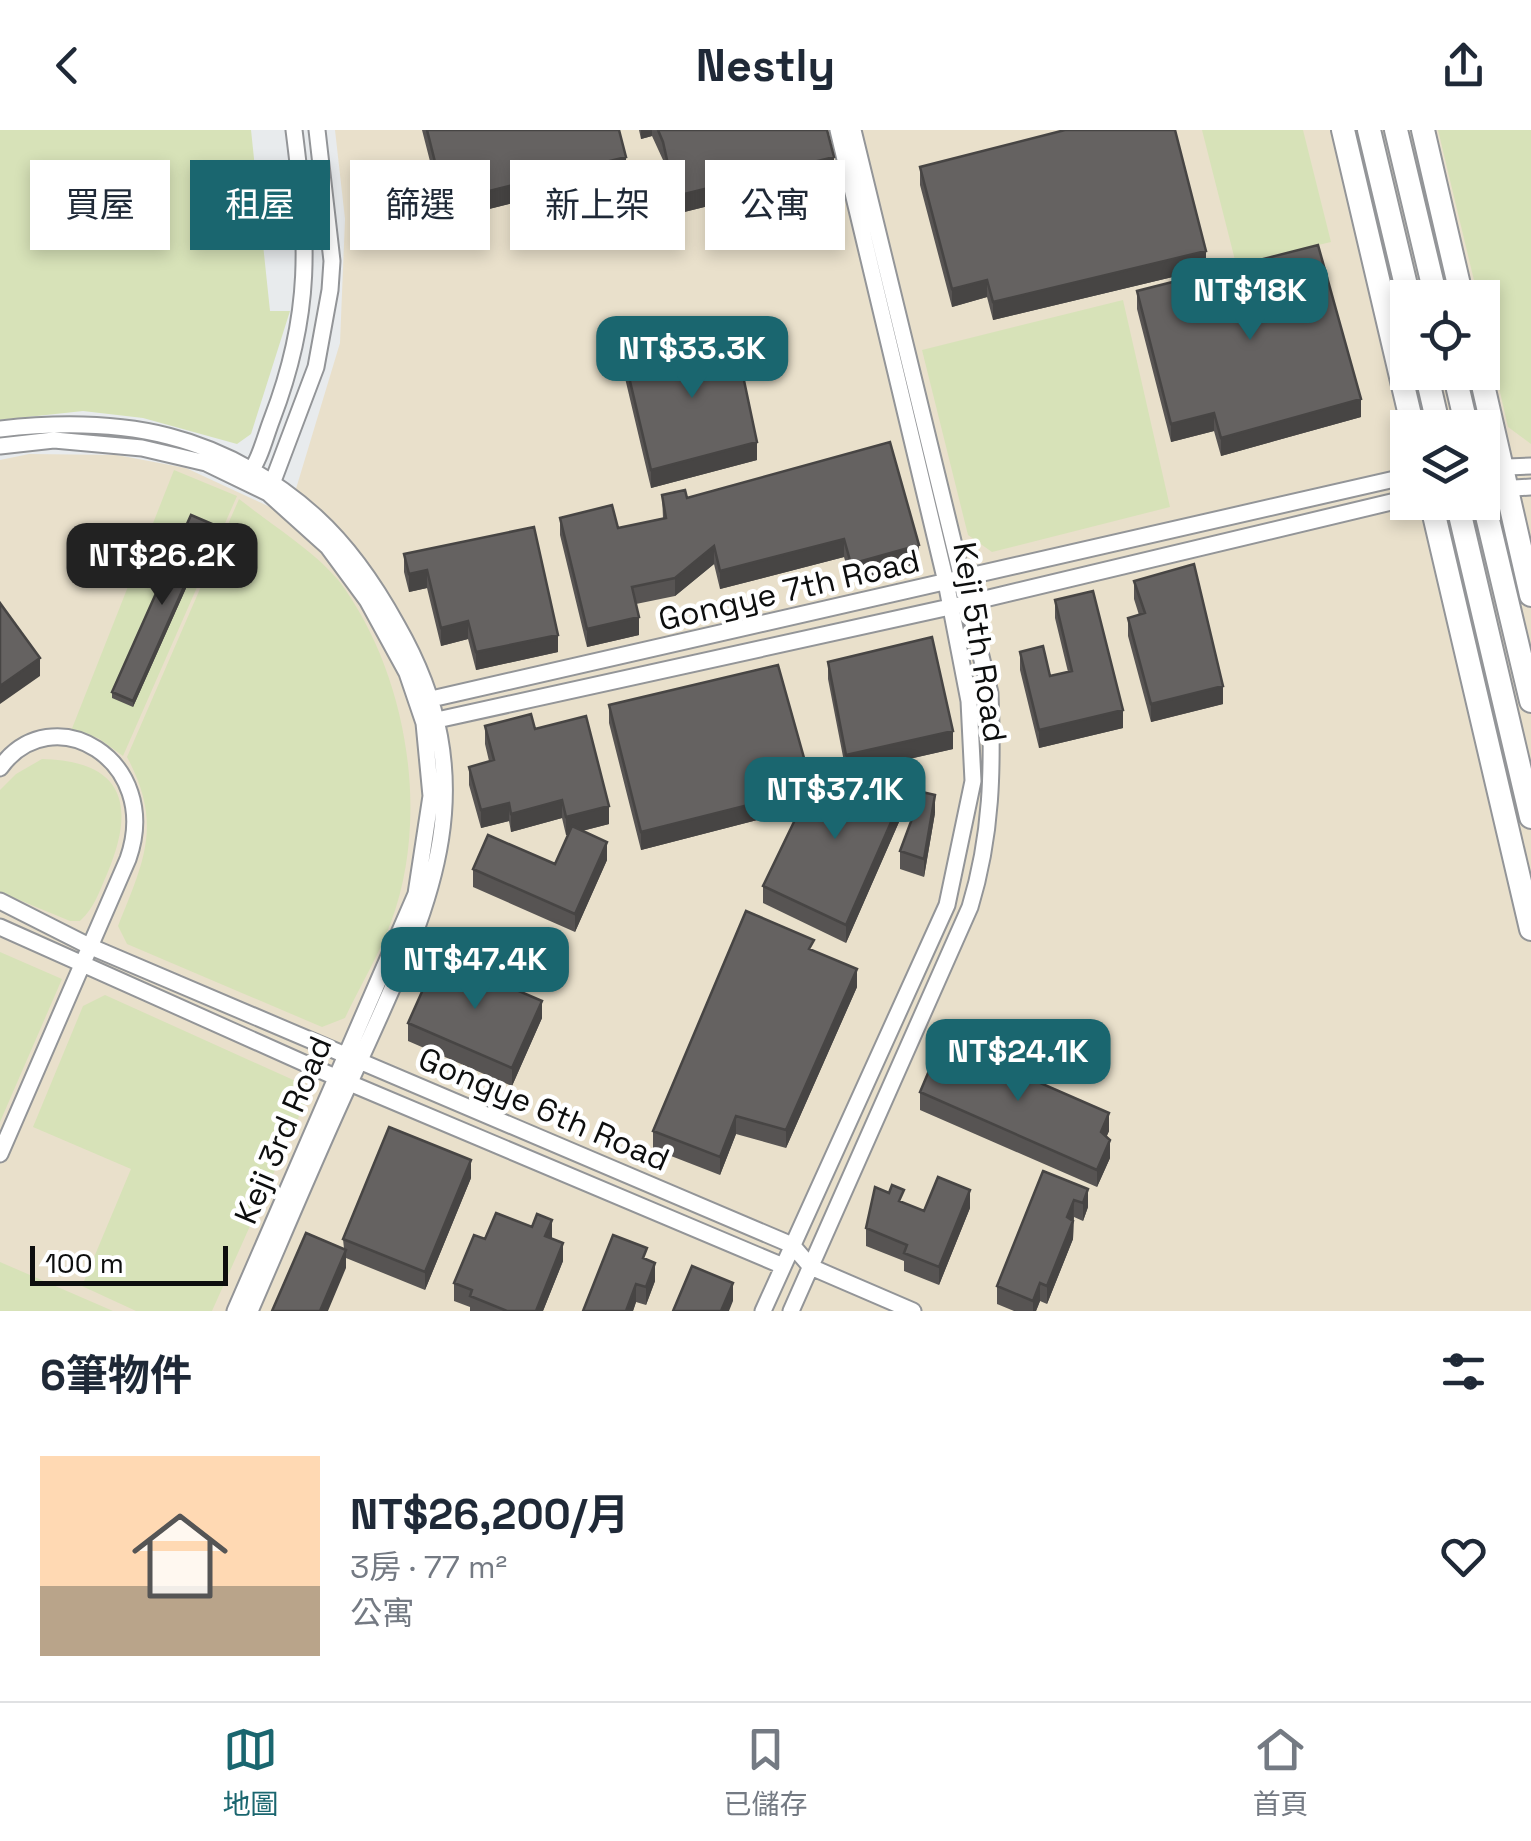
<!DOCTYPE html>
<html lang="zh-TW">
<head>
<meta charset="utf-8">
<style>
	body { margin:0; font-family:"Space Grotesk","Noto Sans TC",sans-serif; background:#f6f6f7; color:#1f2937; height:100vh; display:flex; flex-direction:column; font-size:38px; white-space:nowrap }
	* { box-sizing:border-box; margin:0 }
	p { font-size:32px; color:#747a83 }
	.icon { flex:none; width:55px; height:55px; fill:none; stroke:currentColor; stroke-width:2; stroke-linecap:round; stroke-linejoin:round }
	.map { position:relative; height:1181px; overflow:hidden }
	.side { display:flex; flex-direction:column; background:#fff; flex:1 }
	.side>* { flex:none }
	.banner { position:absolute; left:30px; top:30px; width:1000px; height:90px; display:flex; gap:20px }
	.tools { position:absolute; left:1390px; top:150px; display:grid; gap:20px }
	.tools a { display:grid; place-items:center; width:110px; height:110px; border-radius:0px; background:#fff; box-shadow:0 5px 15px #0003; font-size:50px }
	.scale { position:absolute; left:30px; bottom:25px; width:198px; box-sizing:border-box; padding-left:10px; border:5px solid #0d0e0e; border-top:0; font-size:28px; line-height:35px; white-space:nowrap; color:#0d0e0e; -webkit-text-stroke:8px #fff; paint-order:stroke }
	.price { position:absolute; translate:-50% -85px; padding:0 22px; border-radius:20px; background:#1a666f; color:#fff; font-size:32px; line-height:65px; filter:drop-shadow(0 2px 5px #0008) }
	.price::after { content:''; position:absolute; left:50%; top:60px; width:30px; height:22px; margin-left:-15px; background:inherit; clip-path:polygon(0 0,100% 0,50% 100%) }
	.price.on { background:#222; color:#fff }
	ul { padding:0; list-style:none }
	li { display:flex; align-items:center; gap:30px; height:250px; padding:0 40px }
	li span { display:grid; place-items:center; flex:none; width:280px; height:200px; border-radius:0px; color:#555 }
	li>.icon { margin-inline-start:auto }
	span .icon { width:120px; height:120px; fill:#fffc; stroke-width:1 }
	li b { font-size:42px }
	h2 { display:flex; justify-content:space-between; align-items:center; height:120px; padding:0 40px; font-size:42px }
	.tag { padding:0 35px; border-radius:0px; background:#fff; box-shadow:0 5px 15px #0003; font-size:35px; line-height:90px }
	.tag.on { background:#1a666f; color:#fff }
	header { display:flex; justify-content:space-between; align-items:center; height:130px; padding:0 40px; background:#fff; font-size:45px; font-weight:700 }
	.dock { display:flex; justify-content:space-around; align-items:center; height:140px; border-top:2px solid #e0e1e3; background:#fff; font-size:28px; color:#747a83 }
	.dock a { display:grid; justify-items:center; gap:5px }
	.dock .on { color:#1a666f }
	.map>svg:first-child { display:block }
</style>
</head>
<body>
<header><svg class="icon" aria-label="back" viewBox="0 0 24 24"><path d="M15 5l-7 7 7 7"/></svg>Nestly<svg class="icon" aria-label="share" viewBox="0 0 24 24"><path d="M12 15V3M7 8l5-5 5 5M5 13v7h14v-7"/></svg></header>
<div class="map">
<svg width="1531" height="1181" viewBox="0 0 1531 1181">
	<rect width="100%" height="100%" fill="#e8ebed"/>
	<path fill="#e9e0cb" fill-rule="evenodd" d="M335 0H1531V1181H0V330L29 324 117 325 186 338 270 377 295 362 340 213 345 89ZM1408 168H1482V242H1408ZM1408 298H1482V372H1408Z"/>
	<path fill="#d7e2b8" d="M0 0H251L270 181H290L251 304 237 314 143 288 83 281 0 290Z
		M1202 0H1303L1331 112 1236 134Z
		M1438 0H1531V314L1508 297 1483 188 1482 168 1478 167Z
		M1123 170 1170 377 992 422 968 405 922 220Z
		M174 340 237 366 123 626 98 608 71 601Z
		M239 369C268 392 317 423 339 451 407 542 431 685 391 792 379 825 360 856 345 888L322 897 127 814 118 796C144 731 163 694 127 627Z
		M42 629C125 631 136 676 107 744 99 762 95 777 80 791H70L0 762V660L16 644Z
		M0 822 62 849 0 992Z
		M105 865 300 953 305 973 212 1181H136L82 1156 131 1039 33 997 83 876Z
		M0 1132 113 1181H0Z"/>
	<g fill="none" stroke-linecap="round" stroke-linejoin="round">
		<g stroke="#939598" stroke-width="19">
			<path id="street" d="M0 299C123 285 222 303 316 387 350 418 375 455 397 495 495 666 422 791 350 952 315 1028 283 1105 250 1181
				M0 316 54 310 142 318 206 333 268 363 328 417 367 470 407 543 424 593 431 666 416 764 235 1181
				M1482 338 1531 336
				M248 345C260 330 265 307 272 289 313 182 308 110 294 0
				M270 359 316 237 330 160 332 131 317 0
				M1482 360 1531 357
				M427 570 1408 346
				M428 592 968 473 1408 368
				M0 638C52 565 163 630 128 729L0 1024
				M0 771 89 816 792 1115 811 1137 913 1181
				M0 797 333 946 783 1136
				M763 1181 947 775 973 651 969 571 946 452 838 0
				M791 1181 970 777C992 705 993 638 990 563L853 0"/>
		</g>
		<g stroke="#939598" stroke-width="26">
			<path id="secondary" d="M1343 0 1413 298
				M1369 0 1409 168
				M1396 0 1436 168
				M1423 0 1462 168
				M1426 242 1439 298
				M1454 242 1467 298
				M1480 242 1531 465
				M1482 365 1531 571
				M1431 372 1531 799
				M1457 372 1531 687"/>
		</g>
		<use href="#street" stroke="#fff" stroke-width="15"/>
		<use href="#secondary" stroke="#fff" stroke-width="22"/>
	</g>
	<path fill="#575453" d="M422 0H619L626 45 445 90Z
		M639 0H827L834 45 664 87 661 69V51L667 49 663 30 652 6 641 9Z
		M920 37 1206 139 993 190 987 167 952 177 920 55Z
		M1137 161 1361 287 1221 326 1214 301 1171 312 1137 179Z
		M625 230 757 330 651 358 625 248Z
		M890 312 919 433 851 452 844 427 720 459 714 434 675 466 636 474 639 505 587 517 560 405V388L618 398 663 388 662 365 687 368Z
		M212 400 133 577 112 568V562Z
		M404 424 558 522 476 540 468 509 441 516 427 458 409 462 404 442Z
		M1134 451 1223 574 1151 592 1128 506V488L1139 485 1134 469Z
		M1055 470 1123 598 1039 618 1020 540V522L1050 546 1068 542 1055 488Z
		M828 532 953 619 848 643 906 676 846 813 763 773V756L846 642 828 549Z
		M609 575 806 653 784 683 641 720 609 593Z
		M485 596 535 599 609 694 582 701 607 730 575 802 473 757V739L555 734 568 705H566L562 688 511 702 509 691 481 698 469 655V637L489 631 485 614Z
		M935 683 924 747 900 739V721Z
		M814 821 857 857 786 1018 736 1004 720 1045 653 1019V1001Z
		M542 888 512 956 408 911V893Z
		M920 962 1109 1001 1106 1007 1110 1028 1097 1057 920 980Z
		M1043 1041 1088 1077 1083 1091 1074 1087 1073 1109 1047 1174 1040 1171 1036 1181H1014L997 1174V1156Z
		M471 1048 425 1160 346 1128V1138L343 1109Z
		M904 1073 924 1081 970 1078 939 1155 904 1141V1131L866 1116V1098Z
		M485 1109H551L563 1131 543 1181H470V1177L454 1171V1153Z
		M647 1130 655 1151 646 1175 636 1172 633 1181H583Z"/>
	<path fill="#474544" d="M641 0H652V6L641 9Z
		M626 27V45L445 90V72Z
		M834 27V45L664 87V69Z
		M1206 121V139L993 190V172Z
		M987 150V167L952 177V159Z
		M1361 269V287L1221 326V308Z
		M1214 283V301L1171 312V294Z
		M757 312V330L651 358V340Z
		M212 394V400L133 577V571Z
		M844 409V427L720 459V441Z
		M919 415V433L851 452V434Z
		M714 416V434L675 466V448Z
		M427 440V458L409 462V444Z
		M639 487V505L587 517V499Z
		M468 491V509L441 516V498Z
		M558 505V522L476 540V522Z
		M40 528V546L0 574V556Z
		M1223 556V574L1151 592V574Z
		M1123 580V598L1039 618V600Z
		M953 601V619L846 643V625Z
		M806 635V653L784 683 641 720V702Z
		M906 658V676L846 813V795Z
		M935 665V683L924 747V729Z
		M562 670V688L511 702V684Z
		M509 673V691L481 698V680Z
		M609 676V694L566 705V687Z
		M607 712V730L575 802V784Z
		M857 839V857L786 1018V1000Z
		M542 871V888L512 956V938Z
		M1109 983V1001L1101 1020V1002Z
		M736 986V1004L720 1045V1027Z
		M1110 1010V1028L1097 1057V1040Z
		M471 1030V1048L425 1160V1142Z
		M1088 1059V1077L1083 1091V1073Z
		M970 1060V1078L939 1155V1137Z
		M1074 1070 1073 1109 1047 1174V1156L1067 1087Z
		M552 1090V1108L545 1124V1106Z
		M563 1113V1131L543 1181H536Z
		M346 1120V1138L328 1181H320Z
		M655 1133V1151L646 1175V1157Z
		M733 1153V1171L729 1181H721Z
		M1040 1153V1171L1036 1181H1033V1171Z
		M636 1154V1172L633 1181H626Z"/>
	<path fill="#656261" stroke="#474544" stroke-width="2.5" d="M427 0H619L626 27 445 72Z
		M658 0H827L834 27 664 69 661 51 671 48 663 12Z
		M1065 0H1175L1206 121 993 172 987 150 952 159 920 37Z
		M1318 115 1361 269 1221 308 1214 283 1171 294 1137 161Z
		M734 203 757 312 651 340 625 230Z
		M890 312 919 415 851 434 844 409 720 441 714 416 675 448 632 457 639 487 587 499 560 388 612 375 618 398 666 388 662 365 685 360 687 368Z
		M191 385 212 394 133 571 112 562Z
		M534 397 558 505 476 522 468 491 441 498 427 440 409 444 404 424Z
		M1194 434 1223 556 1151 574 1128 488 1145 483 1134 451Z
		M1093 461 1123 580 1039 600 1020 522 1043 516 1050 546 1072 541 1055 470Z
		M0 473 40 528 0 556Z
		M932 507 953 601 846 625 828 532Z
		M778 535 806 635 784 666 641 702 609 575Z
		M531 584 535 599 586 586 609 676 566 687 562 670 511 684 509 673 481 680 469 637 494 630 485 596Z
		M821 636 906 658 846 795 763 756Z
		M922 662 935 665 924 729 900 721Z
		M572 696 607 712 575 784 473 739 488 705 555 734Z
		M746 781 814 810 809 819 857 839 786 1000 736 986 720 1027 653 1001Z
		M438 826 542 871 512 938 408 893Z
		M942 910 1109 983 1101 1002 1110 1010 1097 1040 920 962Z
		M389 997 471 1030 425 1142 343 1109Z
		M1043 1041 1088 1059 1083 1073 1074 1070 1067 1087 1073 1091 1047 1156 1040 1153 1033 1171 997 1156Z
		M938 1047 970 1060 939 1137 904 1123 907 1115 866 1098 875 1057 889 1063 892 1055 904 1060 899 1071 924 1081Z
		M496 1083 532 1097 537 1084 552 1090 545 1106 563 1113 536 1181H507L470 1166 472 1160 454 1153 474 1105 485 1109Z
		M306 1103 346 1120 320 1181H272Z
		M613 1105 647 1118 643 1128 655 1133 646 1157 636 1154 626 1181H583Z
		M692 1136 733 1153 721 1181H673Z"/>
	<g text-anchor="middle" stroke-width="9" stroke-linejoin="round" paint-order="stroke">
		<g font-size="32" fill="#0d0e0e" stroke="#fff">
			<text transform="translate(789 460) rotate(-13)" y="11">Gongye 7th Road</text>
			<text transform="translate(980 512) rotate(81)" y="11">Keji 5th Road</text>
			<text transform="translate(544 979) rotate(23)" y="11">Gongye 6th Road</text>
			<text transform="translate(283 1000) rotate(-67)" y="11">Keji 3rd Road</text>
		</g>
	</g>
</svg>
<div class="tools">
<a><svg class="icon" aria-label="locate" viewBox="0 0 24 24"><circle cx="12" cy="12" r="6"/><path d="M12 2v4M12 18v4M2 12h4M18 12h4"/></svg></a>
<a><svg class="icon" aria-label="layers" viewBox="0 0 24 24"><path d="M12 4l9 5-9 5-9-5zM3 14l9 5 9-5"/></svg></a>
</div>
<div class="scale">100 m</div>
<b class="price" style="left:1250px;top:213px">NT$18K</b>
<b class="price" style="left:692px;top:271px">NT$33.3K</b>
<b class="price on" style="left:162px;top:478px">NT$26.2K</b>
<b class="price" style="left:835px;top:712px">NT$37.1K</b>
<b class="price" style="left:475px;top:882px">NT$47.4K</b>
<b class="price" style="left:1018px;top:974px">NT$24.1K</b>
<div class="banner">
<a class="tag">買屋</a>
<a class="tag on">租屋</a>
<a class="tag">篩選</a>
<a class="tag">新上架</a>
<a class="tag">公寓</a>
</div>
</div>
<section class="side">
<h2>6筆物件<svg class="icon" aria-label="filters" viewBox="0 0 24 24"><path d="M4 7h16M4 17h16"/><circle cx="9" cy="7" r="2"/><circle cx="15" cy="17" r="2"/></svg></h2>
<ul>
<li><span style="background:linear-gradient(#ffd9b3 65%,#b9a48a 0)"><svg class="icon" aria-label="home" viewBox="0 0 24 24"><path d="M3 11l9-7 9 7M6 9v11h12V9"/></svg></span><div><b>NT$26,200/月</b><p>3房 · 77 m²</p><p>公寓</p></div><svg class="icon" aria-label="heart" viewBox="0 0 24 24"><path d="M12 20l-8-8c-3-5 5-10 8-4 3-6 11-1 8 4z"/></svg></li>
</ul>
</section>
<nav class="dock">
<a class="on"><svg class="icon" aria-label="map" viewBox="0 0 24 24"><path d="M3 6l6-2 6 2 6-2v14l-6 2-6-2-6 2zM9 4v14M15 6v14"/></svg>地圖</a>
<a><svg class="icon" aria-label="saved" viewBox="0 0 24 24"><path d="M7 4h10v16l-5-4-5 4z"/></svg>已儲存</a>
<a><svg class="icon" aria-label="home" viewBox="0 0 24 24"><path d="M3 11l9-7 9 7M6 9v11h12V9"/></svg>首頁</a>
</nav>
</body>
</html>
